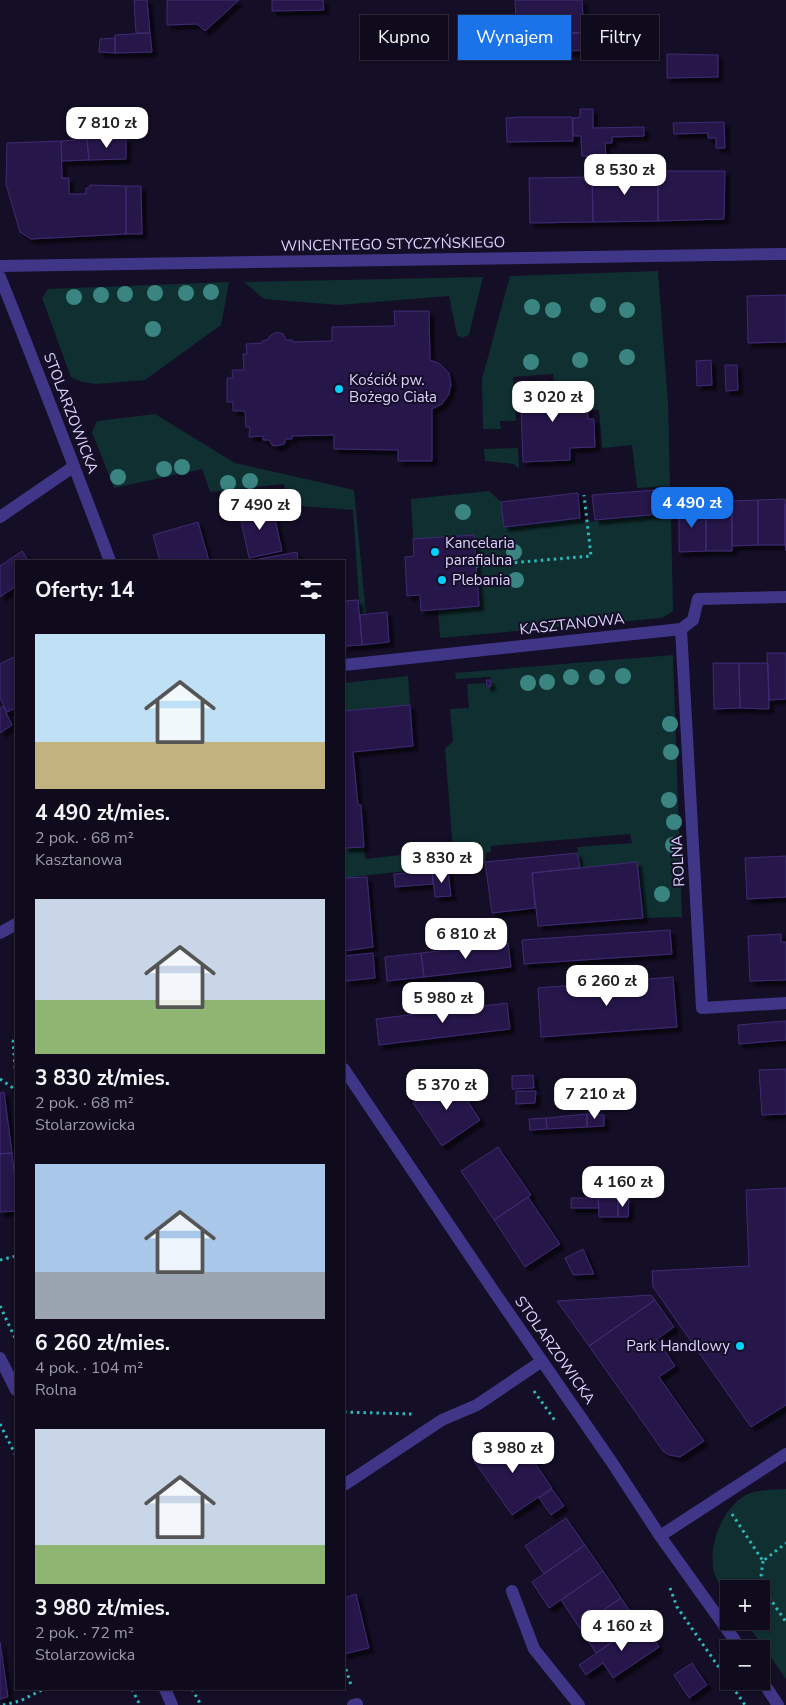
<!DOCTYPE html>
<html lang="pl">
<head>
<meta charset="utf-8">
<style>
	body { margin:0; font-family:"Nunito Sans",sans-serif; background:#181325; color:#f1f3f6; height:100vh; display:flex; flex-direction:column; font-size:19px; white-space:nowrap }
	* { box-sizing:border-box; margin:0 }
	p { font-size:16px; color:#9b9aa3 }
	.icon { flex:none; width:28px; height:28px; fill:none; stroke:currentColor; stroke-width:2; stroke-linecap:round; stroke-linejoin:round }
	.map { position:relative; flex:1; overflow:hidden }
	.panel { position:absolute; left:15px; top:560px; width:330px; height:1130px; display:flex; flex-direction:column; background:#0f0a1c; border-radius:0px; box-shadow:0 1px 4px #0004,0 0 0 1px #2f2b3b }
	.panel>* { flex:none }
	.banner { position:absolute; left:360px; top:15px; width:350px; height:45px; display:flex; gap:10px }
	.fabs { position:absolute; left:720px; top:1580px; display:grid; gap:10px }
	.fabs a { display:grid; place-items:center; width:50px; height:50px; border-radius:0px; background:#0f0a1c; box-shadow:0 1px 4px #0004,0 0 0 1px #2f2b3b; font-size:25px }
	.price { position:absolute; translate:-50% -42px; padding:0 11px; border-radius:10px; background:#fff; color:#222; font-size:16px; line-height:32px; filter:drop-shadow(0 1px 2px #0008) }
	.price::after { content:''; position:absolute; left:50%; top:30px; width:15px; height:11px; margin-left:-8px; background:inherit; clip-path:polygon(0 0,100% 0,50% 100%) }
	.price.current { background:#1a73e8; color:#fff }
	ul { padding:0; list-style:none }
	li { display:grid; align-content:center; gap:10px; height:265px; padding:0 20px }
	li span { display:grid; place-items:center; height:155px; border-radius:0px; color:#555 }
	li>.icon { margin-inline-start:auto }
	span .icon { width:90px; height:90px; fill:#fffc; stroke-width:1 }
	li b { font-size:21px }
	h2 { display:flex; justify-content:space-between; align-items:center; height:60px; padding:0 20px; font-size:21px }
	.tag { padding:0 18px; border-radius:0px; background:#0f0a1c; box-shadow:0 1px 4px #0004,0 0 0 1px #2f2b3b; font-size:18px; line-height:45px }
	.tag.current { background:#1a73e8; color:#fff }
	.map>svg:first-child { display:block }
</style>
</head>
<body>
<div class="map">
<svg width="786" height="1705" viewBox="0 0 786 1705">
	<defs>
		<filter id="shadow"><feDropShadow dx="4.5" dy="4.5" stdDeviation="1" flood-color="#0009"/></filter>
	</defs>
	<rect width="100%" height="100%" fill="#140e26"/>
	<path fill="#102f31" d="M658 271 668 403 670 486 637 488 632 445 602 448 599 410H592L590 385 554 388 553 374 513 377 516 421H500L501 429H483L482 379 510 276Z
		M483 277 469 335 462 338 457 335 449 296 339 305 264 299 244 282Z
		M229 282 221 325 145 380 96 384 82 382 71 377 42 298 48 289Z
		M155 414 235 463 354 490 366 614 360 615 353 510 288 505 284 484 210 492 202 469 114 488 92 432 97 421Z
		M518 448 519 469 514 464 485 461 484 449Z
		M489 491 501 502 504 527 580 518 588 522 659 514 671 515 673 611 662 618 440 638 438 609 479 606 474 535 413 539 411 499Z
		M673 655 682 917 643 918 580 868 577 847 632 843 630 834 491 846V852L486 853 485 862 344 878V848L364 847 365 859 453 849 445 749 453 741 450 709 469 708 467 684 485 683 486 687 492 686 490 677 456 679 455 673Z
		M408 676 410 705 344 711V683Z
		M786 1489V1679L745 1621H761V1589H729V1598C723 1590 714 1578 713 1567 710 1541 722 1511 744 1496 756 1489 773 1490 786 1489Z"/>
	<path fill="#261948" stroke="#3f2a75" filter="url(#shadow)" d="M134 0H147L150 33H136Z
		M167 0H239L205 31 197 24 167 25Z
		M272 0H323L324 10 272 11Z
		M515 0H582L584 32 517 36Z
		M608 32 609 50 560 51V34Z
		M150 33 152 52 115 53V35Z
		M115 38V53L99 52 100 39Z
		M667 54 718 55V77L667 78Z
		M580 109H593V128L644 127V136L612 137V143H605L606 156H582L581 136H573V118L580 117Z
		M520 117H572L573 141 507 142 506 118Z
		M724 122 725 148H716V138H708V133L674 134 673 123Z
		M126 138V159L89 160 87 139Z
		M87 139 89 160 62 161 61 141Z
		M61 141 62 178H69V194H86V188H89L90 185 126 186V234L31 239 20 232 6 184 7 143Z
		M658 171H725L724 219 658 221Z
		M658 171V221L593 222 592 172Z
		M592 177 593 222 530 223 529 178Z
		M126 186H141L142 234H126Z
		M786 295V342L748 343 747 296Z
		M394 311H429L430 360 440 364 449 373 451 384 449 394 442 404 432 409V461H398V450L334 449V435L292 436V439H286L284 444 277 446 272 445 269 440H263V436L249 437 250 427H246L245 411H233V402H227V378H233L232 370H244L243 354H247L246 344 262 343V341L267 340 271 335 277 332 283 334 286 340H292V342L332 341V327L395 326Z
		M711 360 712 385 697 386 696 361Z
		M725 365H737L738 390 726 391Z
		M549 381 550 395 587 394 588 419H594L595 447 570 448V460L523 462 520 382Z
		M656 490 659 514 595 520 592 495Z
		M578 493 580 518 504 527 501 502Z
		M785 499V545H758V500Z
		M758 500V545L732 546V501Z
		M785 504H786V551L785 545Z
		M272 505 282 551 249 558 239 511Z
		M732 505V551H706V506Z
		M679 506H706V551L679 552Z
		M198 522 209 561H160L153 535Z
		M474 535 479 606 421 611 420 595 407 596 405 557 414 556 413 539Z
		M22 551 29 561H16V586L0 597V566Z
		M297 552 298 561H254V560Z
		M358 600 362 645 344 646V601Z
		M387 612 389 642 362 645 360 615Z
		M767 653H786V699L769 700Z
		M16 656V708L7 712 0 698V664Z
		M713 663H739L740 708 714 709Z
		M739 663H768L769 709 740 708Z
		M486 680H490L491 686 487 687Z
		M410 705 413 746 353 752 358 805H361L364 847 344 848V711Z
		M3 706 12 725 0 733V708Z
		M577 853 580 868 532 873 535 908 492 913 485 862Z
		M786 856V897L747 899 745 858Z
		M637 862 643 918 538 926 532 873Z
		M448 870 451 896 435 897 432 871Z
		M432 871 433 884 395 887 394 874Z
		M367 877 373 947 344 951V878Z
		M670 930 672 954 524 964 522 940Z
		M781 934V942H786V980L750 981 748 936Z
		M508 943 511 967 424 977 421 953Z
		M373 953 375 978 346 981 344 956Z
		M421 953 424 977 387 981 385 957Z
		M673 977 677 1027 541 1037 538 988Z
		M507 1003 510 1029 379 1045 376 1019Z
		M786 1021V1040L739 1044 738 1025Z
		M786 1069V1114L762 1115 759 1070Z
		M533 1075 534 1088 512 1089V1076Z
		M452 1077 480 1120 442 1146 413 1103Z
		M516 1091H536L535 1103 516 1104Z
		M4 1092 12 1153 0 1154V1093Z
		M587 1114 604 1115V1126L587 1127Z
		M587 1114V1127L547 1129 546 1118Z
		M546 1118 547 1129 530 1130 529 1119Z
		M498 1147 531 1195 494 1220 461 1171Z
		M12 1153 16 1192V1211L0 1212V1154Z
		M786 1188V1405L751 1427 653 1287 652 1271 749 1266 746 1190Z
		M528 1197 560 1244 525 1267 494 1220Z
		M571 1198H598L599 1208H571Z
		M598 1198 618 1199V1217H599Z
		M618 1199H629L628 1217H618Z
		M583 1249 594 1274 573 1275 565 1258Z
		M651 1295 655 1300 589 1346 557 1301Z
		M655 1300 674 1327 657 1339 675 1366 659 1377 704 1441 680 1457 669 1455 663 1451 589 1346Z
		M515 1434 552 1488 512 1515 474 1461Z
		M552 1489 564 1506 551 1515 539 1498Z
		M566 1518 585 1545 544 1574 525 1546Z
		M585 1545 603 1571 549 1608 532 1582Z
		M603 1571 621 1598 579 1627 561 1600Z
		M356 1594 369 1648 344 1654V1598Z
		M621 1598 639 1624 596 1653 579 1627Z
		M639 1624 647 1636 651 1634 659 1647 613 1678 603 1663 586 1675 579 1665Z
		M0 1642 8 1697 0 1699Z
		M692 1663 707 1685 689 1698 674 1675Z"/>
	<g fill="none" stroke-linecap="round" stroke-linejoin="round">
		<path stroke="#29bbbd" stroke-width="3" stroke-dasharray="2.5 4" stroke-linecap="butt" d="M476 566 591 556 584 495
			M16 1034 13 1042 16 1078
			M0 1079 16 1090
			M0 1260 16 1256
			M0 1306 16 1340
			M534 1391 556 1422
			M344 1412 413 1414
			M0 1424 16 1456
			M732 1514 763 1561 786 1543
			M763 1561 760 1584 786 1622
			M670 1588 677 1607 745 1705
			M344 1663 351 1685
			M132 1689 140 1705
			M192 1689 201 1705
			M3 1705 20 1701 44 1689"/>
		<path stroke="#403688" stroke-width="12" d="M0 266 786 254
			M0 277C38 371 74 466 110 561
			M0 517 73 467
			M681 629 702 1008 786 1003
			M344 665 681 629 693 620 698 599 786 597
			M0 933 16 924
			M344 1069 495 1293 611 1461 660 1536 741 1649
			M0 1358 16 1390
			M344 1485 442 1420 477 1405 542 1361
			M660 1536 786 1454
			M512 1591 534 1649 579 1705
			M761 1679 778 1705
			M165 1689 172 1705
			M353 1705 357 1704"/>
	</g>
	<g fill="#3a8582">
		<circle cx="211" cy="292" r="8"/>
		<circle cx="155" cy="293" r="8"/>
		<circle cx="186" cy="293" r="8"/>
		<circle cx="125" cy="294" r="8"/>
		<circle cx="101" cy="295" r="8"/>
		<circle cx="74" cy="297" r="8"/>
		<circle cx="598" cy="305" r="8"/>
		<circle cx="532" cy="307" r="8"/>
		<circle cx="553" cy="310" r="8"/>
		<circle cx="627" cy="310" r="8"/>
		<circle cx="153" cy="329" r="8"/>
		<circle cx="627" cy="357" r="8"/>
		<circle cx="580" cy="360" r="8"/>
		<circle cx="531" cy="362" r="8"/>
		<circle cx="182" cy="467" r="8"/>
		<circle cx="164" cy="469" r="8"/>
		<circle cx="118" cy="477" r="8"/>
		<circle cx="250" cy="481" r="8"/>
		<circle cx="228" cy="483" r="8"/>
		<circle cx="463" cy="512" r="8"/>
		<circle cx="514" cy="552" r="8"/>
		<circle cx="516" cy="580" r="8"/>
		<circle cx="623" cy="676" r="8"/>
		<circle cx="571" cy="677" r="8"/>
		<circle cx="597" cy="677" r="8"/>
		<circle cx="547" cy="682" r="8"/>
		<circle cx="528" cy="683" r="8"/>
		<circle cx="670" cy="724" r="8"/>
		<circle cx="671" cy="752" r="8"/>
		<circle cx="669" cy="800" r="8"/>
		<circle cx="674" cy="822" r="8"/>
		<circle cx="673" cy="845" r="8"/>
		<circle cx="662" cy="894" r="8"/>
	</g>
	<g fill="#00d1fe" stroke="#140e26" stroke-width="2">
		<circle cx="339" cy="389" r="5"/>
		<circle cx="435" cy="552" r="5"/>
		<circle cx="442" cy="580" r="5"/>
		<circle cx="740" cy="1346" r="5"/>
	</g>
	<g text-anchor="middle" stroke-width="4" stroke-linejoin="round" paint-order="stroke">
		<g font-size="15" fill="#dcd3ff" stroke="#140e26">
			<text transform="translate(393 244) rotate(-1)" y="5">WINCENTEGO STYCZYŃSKIEGO</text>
			<text transform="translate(71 413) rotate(69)" y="5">STOLARZOWICKA</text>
			<text transform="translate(572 624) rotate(-6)" y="5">KASZTANOWA</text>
			<text transform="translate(678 861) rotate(-93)" y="5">ROLNA</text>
			<text transform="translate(555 1350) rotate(55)" y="5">STOLARZOWICKA</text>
		</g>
		<g font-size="15" fill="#dcd3ff" stroke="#140e26" text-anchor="start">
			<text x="349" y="385">Kościół pw.<tspan x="349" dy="17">Bożego Ciała</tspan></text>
			<text x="445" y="548">Kancelaria<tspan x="445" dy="17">parafialna</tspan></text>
			<text x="452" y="585">Plebania</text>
			<text x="730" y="1351" text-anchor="end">Park Handlowy</text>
		</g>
	</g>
</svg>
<div class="fabs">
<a>+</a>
<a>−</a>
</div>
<b class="price" style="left:107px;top:149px">7 810 zł</b>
<b class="price" style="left:625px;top:196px">8 530 zł</b>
<b class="price" style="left:553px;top:423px">3 020 zł</b>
<b class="price current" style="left:692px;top:529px">4 490 zł</b>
<b class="price" style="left:260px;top:531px">7 490 zł</b>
<b class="price" style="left:442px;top:884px">3 830 zł</b>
<b class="price" style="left:466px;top:960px">6 810 zł</b>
<b class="price" style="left:607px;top:1007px">6 260 zł</b>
<b class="price" style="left:443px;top:1024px">5 980 zł</b>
<b class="price" style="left:447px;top:1111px">5 370 zł</b>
<b class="price" style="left:595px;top:1120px">7 210 zł</b>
<b class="price" style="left:623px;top:1208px">4 160 zł</b>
<b class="price" style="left:513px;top:1474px">3 980 zł</b>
<b class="price" style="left:622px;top:1652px">4 160 zł</b>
<div class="banner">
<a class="tag">Kupno</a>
<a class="tag current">Wynajem</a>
<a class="tag">Filtry</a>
</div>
<section class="panel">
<h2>Oferty: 14<svg class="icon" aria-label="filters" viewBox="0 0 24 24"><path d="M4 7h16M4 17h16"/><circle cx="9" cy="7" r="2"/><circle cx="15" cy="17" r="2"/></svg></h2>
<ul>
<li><span style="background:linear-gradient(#bfe0f5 70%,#c2b280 0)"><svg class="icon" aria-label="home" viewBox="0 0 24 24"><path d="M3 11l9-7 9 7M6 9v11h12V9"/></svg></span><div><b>4 490 zł/mies.</b><p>2 pok. · 68 m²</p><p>Kasztanowa</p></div></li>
<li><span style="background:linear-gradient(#c9d6e8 65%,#8fb573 0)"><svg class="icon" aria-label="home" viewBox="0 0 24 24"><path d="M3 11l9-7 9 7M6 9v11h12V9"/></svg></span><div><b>3 830 zł/mies.</b><p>2 pok. · 68 m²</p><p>Stolarzowicka</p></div></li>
<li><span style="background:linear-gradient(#a9c7e8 70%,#9aa5b1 0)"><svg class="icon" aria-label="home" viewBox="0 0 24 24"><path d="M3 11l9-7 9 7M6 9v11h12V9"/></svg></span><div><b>6 260 zł/mies.</b><p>4 pok. · 104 m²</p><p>Rolna</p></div></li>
<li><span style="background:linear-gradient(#c9d6e8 75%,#8fb573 0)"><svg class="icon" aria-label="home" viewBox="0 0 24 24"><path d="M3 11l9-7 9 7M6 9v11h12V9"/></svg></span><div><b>3 980 zł/mies.</b><p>2 pok. · 72 m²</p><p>Stolarzowicka</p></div></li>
</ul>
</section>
</div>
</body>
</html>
